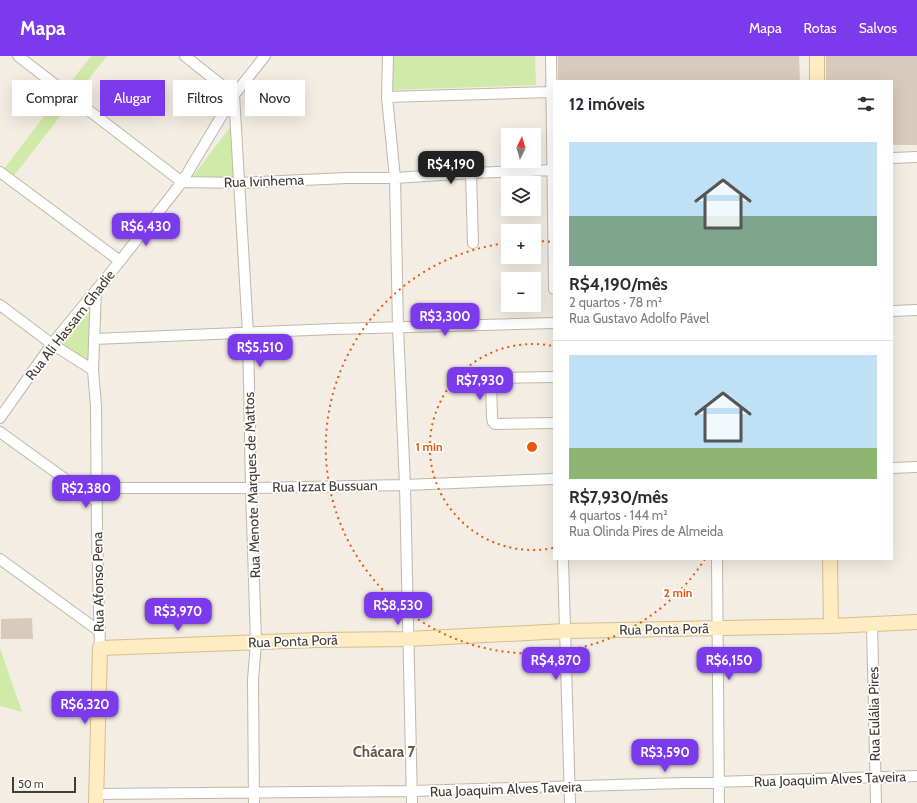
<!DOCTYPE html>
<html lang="pt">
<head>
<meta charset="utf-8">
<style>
	body { margin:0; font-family:Cabin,sans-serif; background:#f2f2f3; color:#2b2b33; height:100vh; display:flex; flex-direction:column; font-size:15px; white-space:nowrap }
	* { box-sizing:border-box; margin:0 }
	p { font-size:13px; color:#7c7c81 }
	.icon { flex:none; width:22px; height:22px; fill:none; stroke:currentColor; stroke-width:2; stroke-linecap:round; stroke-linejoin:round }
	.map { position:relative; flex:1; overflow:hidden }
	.sheet { position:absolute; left:553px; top:24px; width:340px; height:480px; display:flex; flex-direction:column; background:#fff; border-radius:0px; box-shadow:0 4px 16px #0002 }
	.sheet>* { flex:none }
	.hud { position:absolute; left:12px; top:24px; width:380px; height:36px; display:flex; gap:8px }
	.needle { width:26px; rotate:5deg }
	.tools { position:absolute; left:501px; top:72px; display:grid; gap:8px }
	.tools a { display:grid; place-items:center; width:40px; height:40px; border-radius:0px; background:#fff; box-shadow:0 4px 16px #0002; font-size:20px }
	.scale { position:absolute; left:12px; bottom:10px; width:64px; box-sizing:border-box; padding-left:4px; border:2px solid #453d33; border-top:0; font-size:11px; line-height:14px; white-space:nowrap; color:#453d33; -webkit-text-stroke:3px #fff; paint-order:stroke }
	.price { position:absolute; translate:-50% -34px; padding:0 9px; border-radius:8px; background:#7c3aed; color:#fff; font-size:13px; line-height:26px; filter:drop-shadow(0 1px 2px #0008) }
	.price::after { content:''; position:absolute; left:50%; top:24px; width:12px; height:9px; margin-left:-6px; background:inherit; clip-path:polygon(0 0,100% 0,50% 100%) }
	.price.active { background:#222; color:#fff }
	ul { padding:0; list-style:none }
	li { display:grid; align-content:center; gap:8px; height:212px; padding:0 16px }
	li+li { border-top:1px solid #e1e1e2 }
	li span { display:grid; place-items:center; height:124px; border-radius:0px; color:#555 }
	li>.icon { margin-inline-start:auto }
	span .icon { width:72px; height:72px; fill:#fffc; stroke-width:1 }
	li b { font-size:17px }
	h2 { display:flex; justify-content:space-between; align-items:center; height:48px; padding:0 16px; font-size:17px }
	.chip { padding:0 14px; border-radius:0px; background:#fff; box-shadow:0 4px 16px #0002; font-size:14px; line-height:36px }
	.chip.active { background:#7c3aed; color:#fff }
	header { display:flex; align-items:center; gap:24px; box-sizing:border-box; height:56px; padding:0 20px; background:#7c3aed; color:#fff }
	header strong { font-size:19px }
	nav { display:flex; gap:22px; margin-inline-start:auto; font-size:14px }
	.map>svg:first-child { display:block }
</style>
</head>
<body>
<header>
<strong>Mapa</strong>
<nav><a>Mapa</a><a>Rotas</a><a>Salvos</a></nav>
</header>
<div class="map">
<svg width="917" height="747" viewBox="0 0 917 747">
	<rect width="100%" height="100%" fill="#f3ede3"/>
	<path fill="#d0eaa9" d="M91 0H107L76 39 67 31Z
		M388 0H535L536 29 390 34Z
		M58 42 68 50 13 121 4 113Z
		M232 69 234 123 193 120Z
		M93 240 90 309 59 284Z
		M0 592 22 656 0 650Z"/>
	<path fill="#d8cbbb" d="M558 0H799L800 25H558Z
		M826 0H917V89H892V25H826Z
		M32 562 33 583H1V563Z"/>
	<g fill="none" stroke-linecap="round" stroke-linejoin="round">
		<g stroke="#c1b7a9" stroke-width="12">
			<path id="street" d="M18 0 182 126 239 127 347 122H395L471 117 554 114
				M185 0 234 39 248 277 251 432 256 586 253 624 254 747
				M388 0 387 41 395 122 398 271 405 429 412 747
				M551 0 554 233
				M387 41 551 36
				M892 102 917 101
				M0 116 120 205
				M471 117 473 187
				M96 234 93 314 96 350 97 478 100 592
				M0 249 52 288 93 314
				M892 255 917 254
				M94 283 335 273 554 267
				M554 321 496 322H493L491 324 492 361 493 366 495 368 554 367
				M0 362 52 288 120 205 182 126 234 39 265 0
				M0 376 97 446
				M892 412 917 411
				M97 432H251L405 429 554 423
				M0 503 99 575
				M563 503 570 747
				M717 503 719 747
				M872 568 876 747
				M96 738 413 735 917 720"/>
		</g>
		<g stroke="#d5bf90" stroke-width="16">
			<path id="secondary" d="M817 0V25
				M830 503 831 570
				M96 747 100 592 318 584 408 583 566 575 831 570 917 566"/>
		</g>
		<use href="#street" stroke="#fff" stroke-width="10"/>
		<use href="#secondary" stroke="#ffecc1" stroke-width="14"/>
	</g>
	<g fill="none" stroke="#e8590c" stroke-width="2" stroke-dasharray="2 4">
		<path d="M553 492A103 103 0 1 1 553 290"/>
		<path d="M705 503A206 206 0 1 1 507 187M536 185A206 206 0 0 1 554 186"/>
	</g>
	<g text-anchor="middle" stroke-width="3.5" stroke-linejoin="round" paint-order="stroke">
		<g font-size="14" fill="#453d33" stroke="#fff">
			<text transform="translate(264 125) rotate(-2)" y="5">Rua Ivinhema</text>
			<text transform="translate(70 269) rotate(-52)" y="5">Rua Ali Hassam Ghadie</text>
			<text transform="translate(252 429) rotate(-92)" y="5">Rua Menote Marques de Mattos</text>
			<text transform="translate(325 430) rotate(-1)" y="5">Rua Izzat Bussuan</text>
			<text transform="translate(98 526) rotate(-91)" y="5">Rua Afonso Pena</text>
			<text transform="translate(664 573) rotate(-1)" y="5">Rua Ponta Porã</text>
			<text transform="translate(293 585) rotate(-2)" y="5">Rua Ponta Porã</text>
			<text transform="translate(874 658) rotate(-91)" y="5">Rua Eulália Pires</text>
			<text transform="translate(830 723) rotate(-2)" y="5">Rua Joaquim Alves Taveira</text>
			<text transform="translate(506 733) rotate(-2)" y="5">Rua Joaquim Alves Taveira</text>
		</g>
		<g font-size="15" font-weight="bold" fill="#685a4a" stroke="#fff">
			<text x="384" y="701">Chácara 7</text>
		</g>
	</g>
	<circle cx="532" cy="391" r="6" fill="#e8590c" stroke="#fff" stroke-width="2"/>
	<g font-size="12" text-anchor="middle" font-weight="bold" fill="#e8590c" stroke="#fff" stroke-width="3.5" stroke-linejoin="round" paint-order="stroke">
		<text x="429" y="395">1 min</text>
		<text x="678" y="541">2 min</text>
	</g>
</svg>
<div class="tools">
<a><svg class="needle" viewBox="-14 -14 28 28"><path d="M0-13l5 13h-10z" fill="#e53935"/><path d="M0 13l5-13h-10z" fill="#7c7c81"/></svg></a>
<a><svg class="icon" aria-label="layers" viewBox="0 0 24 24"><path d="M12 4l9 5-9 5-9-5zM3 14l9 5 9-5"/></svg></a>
<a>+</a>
<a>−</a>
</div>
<div class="scale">50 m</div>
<b class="price active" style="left:451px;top:129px">R$4,190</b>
<b class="price" style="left:146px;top:191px">R$6,430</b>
<b class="price" style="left:445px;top:281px">R$3,300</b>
<b class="price" style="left:260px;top:312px">R$5,510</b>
<b class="price" style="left:480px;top:345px">R$7,930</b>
<b class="price" style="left:86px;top:453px">R$2,380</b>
<b class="price" style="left:398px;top:570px">R$8,530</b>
<b class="price" style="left:178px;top:576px">R$3,970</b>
<b class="price" style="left:556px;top:625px">R$4,870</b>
<b class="price" style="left:729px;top:625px">R$6,150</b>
<b class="price" style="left:85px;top:669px">R$6,320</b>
<b class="price" style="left:665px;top:717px">R$3,590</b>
<div class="hud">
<a class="chip">Comprar</a>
<a class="chip active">Alugar</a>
<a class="chip">Filtros</a>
<a class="chip">Novo</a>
</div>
<section class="sheet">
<h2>12 imóveis<svg class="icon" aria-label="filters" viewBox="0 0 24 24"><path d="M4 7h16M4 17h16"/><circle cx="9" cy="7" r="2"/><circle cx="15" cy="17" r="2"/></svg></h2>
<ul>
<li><span style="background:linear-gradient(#bfe0f5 60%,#7fa58c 0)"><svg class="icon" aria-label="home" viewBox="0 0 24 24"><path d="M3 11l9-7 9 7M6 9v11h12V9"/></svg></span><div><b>R$4,190/mês</b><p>2 quartos · 78 m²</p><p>Rua Gustavo Adolfo Pável</p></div></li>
<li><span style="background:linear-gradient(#bfe0f5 75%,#8fb573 0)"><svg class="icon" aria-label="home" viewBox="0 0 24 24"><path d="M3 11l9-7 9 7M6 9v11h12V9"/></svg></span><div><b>R$7,930/mês</b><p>4 quartos · 144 m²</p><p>Rua Olinda Pires de Almeida</p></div></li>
</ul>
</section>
</div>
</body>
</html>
